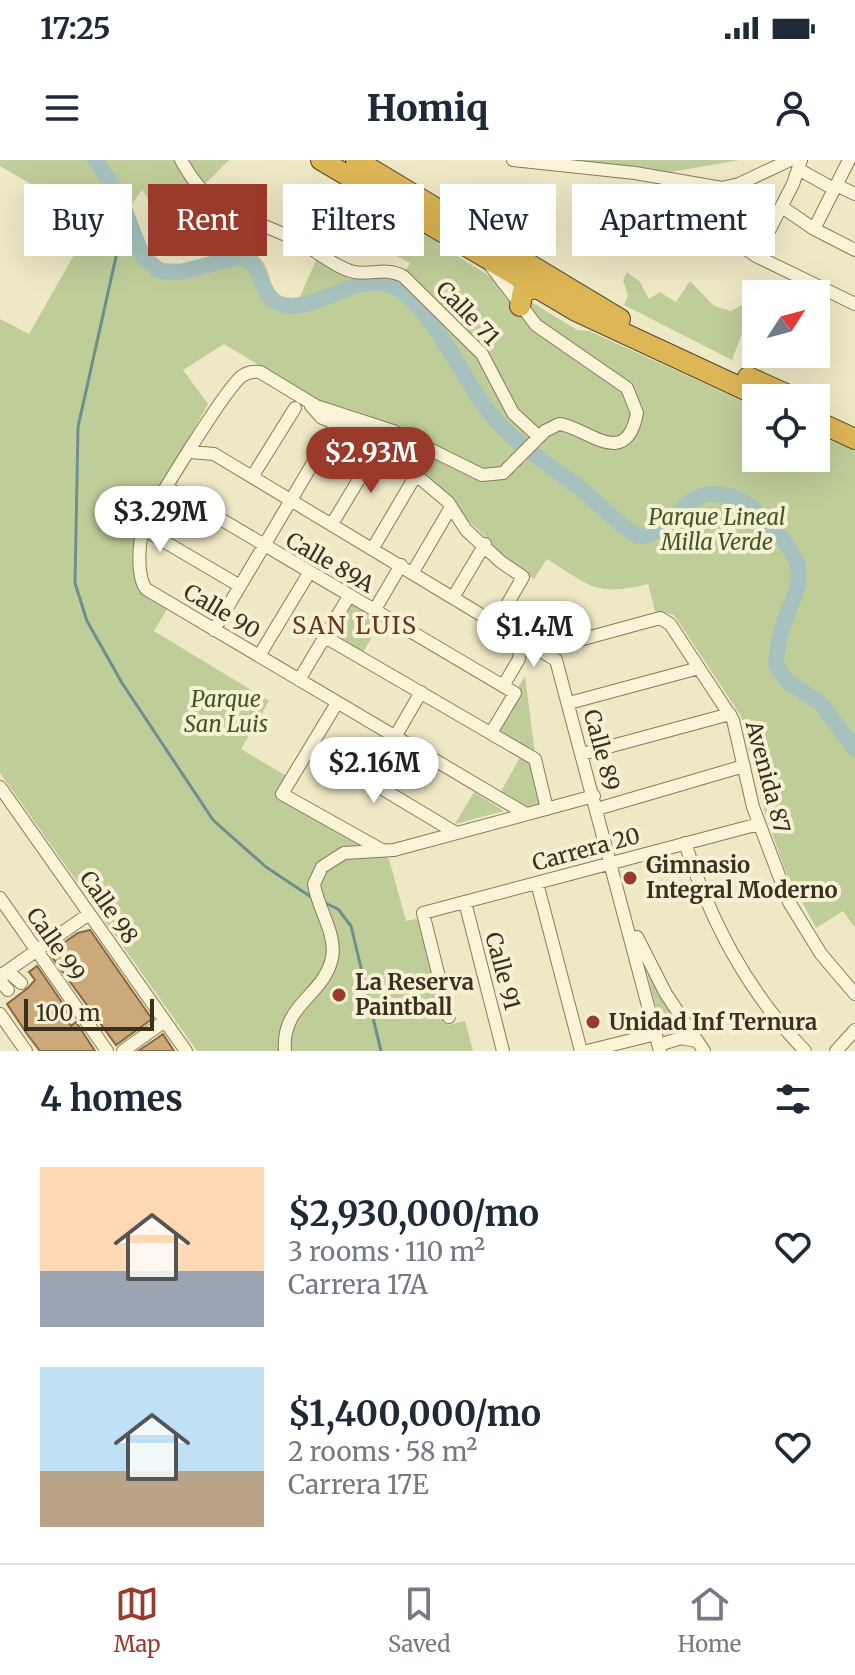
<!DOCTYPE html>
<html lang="en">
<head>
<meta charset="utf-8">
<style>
	body { margin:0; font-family:Merriweather,serif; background:#f6f6f7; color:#1f2937; height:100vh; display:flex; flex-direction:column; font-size:30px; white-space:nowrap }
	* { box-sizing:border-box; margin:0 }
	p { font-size:26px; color:#747a83 }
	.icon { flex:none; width:44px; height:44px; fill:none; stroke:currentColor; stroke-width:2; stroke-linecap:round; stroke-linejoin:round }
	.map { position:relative; height:891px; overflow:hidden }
	.drawer { display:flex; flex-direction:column; background:#fff; flex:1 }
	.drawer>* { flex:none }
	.guide { position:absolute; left:24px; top:24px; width:808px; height:72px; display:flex; gap:16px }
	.needle { width:52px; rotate:54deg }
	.buttons { position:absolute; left:742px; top:120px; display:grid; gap:16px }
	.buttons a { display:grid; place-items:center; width:88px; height:88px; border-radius:0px; background:#fff; box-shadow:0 8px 32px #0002; font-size:40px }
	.scale { position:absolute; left:24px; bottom:20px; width:130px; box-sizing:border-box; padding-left:8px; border:4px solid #3a301f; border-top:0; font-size:22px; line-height:28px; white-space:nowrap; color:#3a301f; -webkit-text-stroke:6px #f6f1d5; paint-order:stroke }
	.price { position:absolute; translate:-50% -68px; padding:0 18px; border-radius:28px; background:#fff; color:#222; font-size:26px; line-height:52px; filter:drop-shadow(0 2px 4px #0008) }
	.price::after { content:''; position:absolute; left:50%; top:48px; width:24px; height:18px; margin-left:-12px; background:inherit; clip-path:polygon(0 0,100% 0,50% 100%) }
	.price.current { background:#993a2b; color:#fff }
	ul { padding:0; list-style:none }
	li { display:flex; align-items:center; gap:24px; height:200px; padding:0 40px }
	li span { display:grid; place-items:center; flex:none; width:224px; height:160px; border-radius:0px; color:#555 }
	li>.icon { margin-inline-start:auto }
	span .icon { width:96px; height:96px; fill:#fffc; stroke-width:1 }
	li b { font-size:34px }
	h2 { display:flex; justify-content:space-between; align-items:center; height:96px; padding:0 40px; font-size:34px }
	.tag { padding:0 28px; border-radius:0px; background:#fff; box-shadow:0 8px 32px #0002; font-size:28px; line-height:72px }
	.tag.current { background:#993a2b; color:#fff }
	.status { display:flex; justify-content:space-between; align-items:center; height:56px; padding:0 40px; background:#fff; direction:ltr }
	.status svg { height:22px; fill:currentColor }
	header { display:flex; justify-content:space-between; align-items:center; height:104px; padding:0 40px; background:#fff; font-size:36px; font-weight:800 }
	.dock { display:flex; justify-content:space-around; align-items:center; height:112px; border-top:2px solid #e0e1e3; background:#fff; font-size:22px; color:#747a83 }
	.dock a { display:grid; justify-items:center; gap:4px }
	.dock .current { color:#993a2b }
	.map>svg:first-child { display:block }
</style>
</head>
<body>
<div class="status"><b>17:25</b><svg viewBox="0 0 49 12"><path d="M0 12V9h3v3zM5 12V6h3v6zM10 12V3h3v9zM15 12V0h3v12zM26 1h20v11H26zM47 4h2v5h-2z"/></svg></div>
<header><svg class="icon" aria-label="menu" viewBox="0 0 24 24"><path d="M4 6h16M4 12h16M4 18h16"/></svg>Homiq<svg class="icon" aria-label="person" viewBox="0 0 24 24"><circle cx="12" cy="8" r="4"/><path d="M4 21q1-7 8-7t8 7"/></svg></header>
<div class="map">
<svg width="855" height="891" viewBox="0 0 855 891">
	<rect width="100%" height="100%" fill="#eee8c5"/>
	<path fill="#bfcd99" d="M0 0H229L191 38 171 71 142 30 131 45 151 97 163 108 180 107 249 91C279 102 260 142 299 139L318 96 354 121 381 113 400 121 410 103 384 89 397 67 410 76 418 65 444 88 577 170 589 171 756 247V298H816V274L855 291V768L843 751 816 768 785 710 765 653 741 556 674 455 655 451 648 424C596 437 590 426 547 399L534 419 506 401 485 376 361 266 365 254 315 239 224 184 183 210 208 244 138 370 135 421 150 439 167 449 154 471 269 541 241 589 288 617 277 636 389 699 406 761 421 758 448 865 465 861 473 891H197L0 613V159L29 174 78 88 79 52 0 6Z
		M572 0H740L665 13Z
		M627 112 640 122 649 139 660 132 676 142 690 121 714 146 731 151 748 142 756 148V178L742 173 732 200 624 145 628 135 623 120Z
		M348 440 382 460 362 494 328 474Z
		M525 516 535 594 493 571Z
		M523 592 535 599 545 642 522 649 499 635Z
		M474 632 504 651 455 664Z
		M647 812 683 869 663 875Z"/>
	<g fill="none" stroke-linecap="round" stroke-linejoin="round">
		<path stroke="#6d908d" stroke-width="3" d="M126 52 78 267 75 423 87 461 122 523 213 660 266 707 311 737
			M325 743 338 749 351 766 381 891"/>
		<path stroke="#a7c2be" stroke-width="16" d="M95 0 117 32 143 97 160 111 180 112 239 97C266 101 256 135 280 144 313 155 359 110 393 126 431 144 462 218 488 251 514 284 553 307 586 333 603 347 618 365 638 376 661 378 679 345 699 337 719 329 741 338 756 351 836 425 780 425 776 505L788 522 820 543 855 589"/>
	</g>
	<path fill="#cca97b" stroke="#896841" stroke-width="2" d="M90 770 152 859 116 885 49 793 78 773Z
		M37 806 68 851 63 855 71 866 76 862 95 891H40L27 874 7 844 28 828 35 820 29 812Z
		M163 874 174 891H138L156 879Z"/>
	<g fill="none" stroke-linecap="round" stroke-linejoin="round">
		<g stroke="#897b5b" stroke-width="14">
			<path id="minor" d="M181 0C213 59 247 54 300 82 317 91 336 108 354 112 372 115 385 107 403 116L482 194 513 253 539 277
				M513 0 635 13 722 28 739 24 790 0
				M798 9 834 29
				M739 24 715 67 756 96 855 144
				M836 25 855 34
				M782 47 814 69 855 90
				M814 69 849 0
				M756 96 793 24 801 0
				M490 105 536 165 627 228 637 253C626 312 585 266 559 264L545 271 503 313 482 315 393 271 316 246 260 212C253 211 248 212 242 216 226 228 152 347 144 368 138 383 137 417 146 429L526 654
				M311 246 322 258 362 273 416 315 448 342 466 370 501 402 523 417 497 462
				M190 292 214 294 556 500 660 891
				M252 317 295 248
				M168 328 515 533 491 573
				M332 364 379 286
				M143 369 240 426
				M373 388 416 315
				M413 412 451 347
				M454 436 485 384
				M374 451 401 405
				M214 470 336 264
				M325 477 535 599 547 649
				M543 490 660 458 670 464 733 560 753 647 789 742 821 794 855 834
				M259 496 309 413
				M299 520 349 436
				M503 526 519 499 521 476
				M337 543 282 634 382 690
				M569 543 699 508
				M395 577 421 532
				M311 586 456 673
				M582 594 730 554
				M374 624 400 580
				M0 627 186 891
				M597 649 744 606
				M685 683C711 762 747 831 805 891
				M537 723 581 891
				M0 738 107 891
				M465 742 503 891
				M637 777 666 834 704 891
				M2 814 10 813 21 823
				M0 816 89 754
				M0 821 8 830
				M0 854 26 891
				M449 857 423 753 759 664
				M659 885 681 878 696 881
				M123 891 165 861
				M285 891C281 844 324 836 332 798 337 774 317 747 314 724L322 707 344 693 394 690 594 636
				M587 891 656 874
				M836 891 855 870"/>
		</g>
		<g stroke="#57482f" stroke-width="22">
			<path id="highway" d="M321 0 576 151 763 238
				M356 0 620 159
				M520 146 523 131 537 128
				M748 217 795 238
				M816 261 855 279"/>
		</g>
		<use href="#minor" stroke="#f9f4d8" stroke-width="12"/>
		<use href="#highway" stroke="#ddb656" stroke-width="20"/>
	</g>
	<g fill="#993a2b" stroke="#f6f1d5" stroke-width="3">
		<circle cx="630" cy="718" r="8"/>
		<circle cx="339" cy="835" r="8"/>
		<circle cx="593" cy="862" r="8"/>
	</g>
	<g text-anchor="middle" stroke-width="8" stroke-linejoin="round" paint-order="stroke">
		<g font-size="22" fill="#3a301f" stroke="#f6f1d5">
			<text transform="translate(468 153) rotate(46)" y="8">Calle 71</text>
			<text transform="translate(330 402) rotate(30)" y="8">Calle 89A</text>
			<text transform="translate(222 451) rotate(31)" y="8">Calle 90</text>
			<text transform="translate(602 590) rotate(75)" y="8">Calle 89</text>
			<text transform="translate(768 617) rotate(75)" y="8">Avenida 87</text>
			<text transform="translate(586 689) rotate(-15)" y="8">Carrera 20</text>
			<text transform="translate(109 747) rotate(55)" y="8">Calle 98</text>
			<text transform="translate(56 784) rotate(55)" y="8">Calle 99</text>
			<text transform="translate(503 811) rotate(75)" y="8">Calle 91</text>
		</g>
		<g font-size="22" font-style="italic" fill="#425625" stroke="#f6f1d5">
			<text x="717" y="365">Parque Lineal<tspan x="717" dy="25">Milla Verde</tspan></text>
			<text x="226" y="547">Parque<tspan x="226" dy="25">San Luis</tspan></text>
		</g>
		<g font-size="22" font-weight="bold" fill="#3a301f" stroke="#f6f1d5" text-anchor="start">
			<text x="646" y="713">Gimnasio<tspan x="646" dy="25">Integral Moderno</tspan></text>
			<text x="355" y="830">La Reserva<tspan x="355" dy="25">Paintball</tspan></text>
			<text x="609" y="870">Unidad Inf Ternura</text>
		</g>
		<g font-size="24" letter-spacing="2" fill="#66381e" stroke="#f6f1d5">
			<text x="355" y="474">SAN LUIS</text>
		</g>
	</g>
</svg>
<div class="buttons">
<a><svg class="needle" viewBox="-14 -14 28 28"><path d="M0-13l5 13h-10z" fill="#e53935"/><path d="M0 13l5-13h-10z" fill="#747a83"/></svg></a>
<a><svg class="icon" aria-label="locate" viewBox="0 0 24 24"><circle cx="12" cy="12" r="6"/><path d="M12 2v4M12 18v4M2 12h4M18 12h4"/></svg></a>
</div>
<div class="scale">100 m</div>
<b class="price current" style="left:371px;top:335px">$2.93M</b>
<b class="price" style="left:160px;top:394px">$3.29M</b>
<b class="price" style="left:534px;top:509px">$1.4M</b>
<b class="price" style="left:374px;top:645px">$2.16M</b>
<div class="guide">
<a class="tag">Buy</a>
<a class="tag current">Rent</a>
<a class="tag">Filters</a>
<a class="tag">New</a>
<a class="tag">Apartment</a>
</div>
</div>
<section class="drawer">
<h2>4 homes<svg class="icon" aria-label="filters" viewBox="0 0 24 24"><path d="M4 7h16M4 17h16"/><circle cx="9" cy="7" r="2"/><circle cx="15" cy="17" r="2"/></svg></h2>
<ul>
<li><span style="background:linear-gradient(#ffd9b3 65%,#9aa5b1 0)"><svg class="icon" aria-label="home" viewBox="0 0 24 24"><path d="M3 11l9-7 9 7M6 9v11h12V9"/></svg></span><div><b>$2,930,000/mo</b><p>3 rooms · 110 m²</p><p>Carrera 17A</p></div><svg class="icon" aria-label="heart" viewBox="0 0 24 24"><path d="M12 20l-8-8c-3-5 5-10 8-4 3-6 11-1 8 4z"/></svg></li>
<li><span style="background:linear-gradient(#bfe0f5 65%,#b9a48a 0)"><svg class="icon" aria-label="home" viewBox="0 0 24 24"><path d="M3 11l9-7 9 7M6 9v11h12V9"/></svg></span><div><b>$1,400,000/mo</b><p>2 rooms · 58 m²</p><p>Carrera 17E</p></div><svg class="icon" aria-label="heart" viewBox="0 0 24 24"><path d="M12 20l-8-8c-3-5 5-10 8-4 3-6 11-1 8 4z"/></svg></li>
</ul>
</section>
<nav class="dock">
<a class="current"><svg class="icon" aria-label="map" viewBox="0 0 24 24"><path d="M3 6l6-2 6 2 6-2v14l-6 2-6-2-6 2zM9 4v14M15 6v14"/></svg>Map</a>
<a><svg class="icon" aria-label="saved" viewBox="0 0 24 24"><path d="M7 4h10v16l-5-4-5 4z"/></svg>Saved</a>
<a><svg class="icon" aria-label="home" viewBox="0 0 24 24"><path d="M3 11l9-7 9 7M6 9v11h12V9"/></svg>Home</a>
</nav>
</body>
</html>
